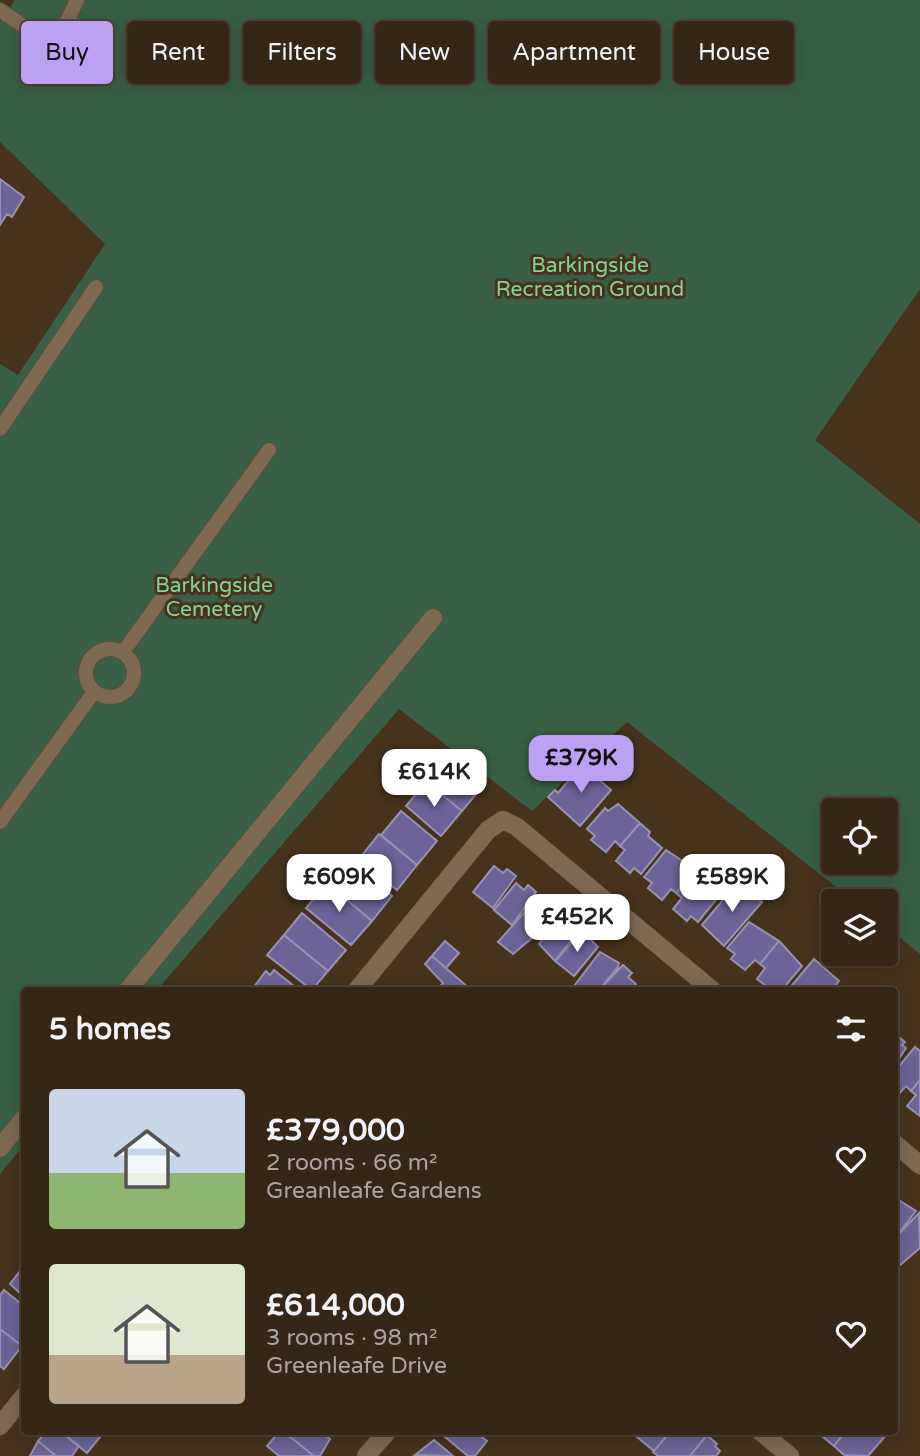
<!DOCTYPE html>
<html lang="en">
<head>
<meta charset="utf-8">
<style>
	body { margin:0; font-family:"Varela Round",sans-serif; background:#3d2e1e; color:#f1f3f6; height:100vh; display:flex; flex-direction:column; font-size:26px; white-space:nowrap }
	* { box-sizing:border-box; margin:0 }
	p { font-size:23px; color:#aaa5a0 }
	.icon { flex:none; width:38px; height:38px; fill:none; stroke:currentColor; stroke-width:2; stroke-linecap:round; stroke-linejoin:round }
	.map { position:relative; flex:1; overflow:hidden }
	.sheet { position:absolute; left:21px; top:987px; width:877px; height:448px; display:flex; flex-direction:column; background:#352615; border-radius:7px; box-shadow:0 4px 18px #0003,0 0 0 2px #4f4334 }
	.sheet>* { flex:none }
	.hud { position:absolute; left:21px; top:21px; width:878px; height:63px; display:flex; gap:14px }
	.controls { position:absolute; left:821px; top:798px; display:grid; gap:14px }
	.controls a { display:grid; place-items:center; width:77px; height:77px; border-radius:7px; background:#352615; box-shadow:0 4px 18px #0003,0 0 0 2px #4f4334; font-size:35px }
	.price { position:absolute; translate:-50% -60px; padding:0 16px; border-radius:14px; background:#fff; color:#222; font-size:23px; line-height:46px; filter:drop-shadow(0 2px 4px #0008) }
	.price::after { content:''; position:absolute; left:50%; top:42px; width:21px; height:16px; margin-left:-10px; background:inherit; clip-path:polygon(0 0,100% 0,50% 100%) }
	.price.current { background:#bca0f2; color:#111 }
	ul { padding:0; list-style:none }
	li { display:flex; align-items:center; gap:21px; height:175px; padding:0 28px }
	li span { display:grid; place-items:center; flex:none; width:196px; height:140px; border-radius:7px; color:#555 }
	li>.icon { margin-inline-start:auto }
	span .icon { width:84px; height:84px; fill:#fffc; stroke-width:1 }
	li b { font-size:30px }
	h2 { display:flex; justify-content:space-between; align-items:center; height:84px; padding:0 28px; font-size:30px }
	.pill { padding:0 24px; border-radius:7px; background:#352615; box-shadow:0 4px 18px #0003,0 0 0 2px #4f4334; font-size:24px; line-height:63px }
	.pill.current { background:#bca0f2; color:#111 }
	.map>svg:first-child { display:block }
</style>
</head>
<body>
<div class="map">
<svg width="920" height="1456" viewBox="0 0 920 1456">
	<rect width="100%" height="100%" fill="#47331c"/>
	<path fill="#396044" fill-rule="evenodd" d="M15 0H920V289L815 440 920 524V954L886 926V901H854L627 722 532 811 399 709 157 990H24V1145L0 1174V364L18 375 105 244 0 142V22ZM833 810H886V863H833Z"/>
	<path fill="#6d6398" stroke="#9792b1" stroke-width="2" d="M0 179 24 197 12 217 7 214 0 225Z
		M446 757 482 787 462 811 433 787 440 779 433 773Z
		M582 765 611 790 580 826 548 797 555 790 558 793Z
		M426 782 462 811 441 836 406 806Z
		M618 804 640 823 620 846 615 841 606 852 591 840 595 836 587 829 605 808 608 811Z
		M401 811 437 841 417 865 381 835Z
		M640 823 650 832 648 836 662 848 641 874 634 868 630 873 616 861 625 850 620 846Z
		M379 834 417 865 397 890 359 859Z
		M666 850 696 870 676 893 671 889 662 900 648 888 652 883 644 877Z
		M702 862 729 884 698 922 691 916 687 921 673 909 682 898 676 893Z
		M355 865 392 896 372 921 334 889Z
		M494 866 503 873 507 869 516 876 493 908 473 892Z
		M738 882 762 902 724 946 702 925Z
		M327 883 372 921 351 945 306 908Z
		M516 883 524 890 528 885 536 892 512 925 494 910Z
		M539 896 556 910 532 938 513 954 498 942Z
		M302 913 346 950 328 971 284 935Z
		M558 920 567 926 571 922 580 929 555 961 539 944Z
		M749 922 779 941 760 964 755 960 745 970 731 959 735 954 727 948Z
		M582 931 598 947 574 976 555 961Z
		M284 935 328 971 312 990 267 955Z
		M445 941 459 953 446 968 432 956Z
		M779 941 802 966 782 990 775 986 771 990 757 979 765 968 760 964Z
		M600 952 619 963 618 967 599 990H571Z
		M432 956 470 989 468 990H437L443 983 425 964Z
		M814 959 839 981 833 989 788 990Z
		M623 965 632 973 628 977 636 984 631 990H599Z
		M274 970 299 990H256L253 988 266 971 270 975Z
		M894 1033 905 1042 902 1045 906 1048 894 1067Z
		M915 1047 920 1051V1080L911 1091 906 1086 896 1097 894 1072Z
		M920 1080V1116L907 1106 916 1095 911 1091Z
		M897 1199 916 1211 894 1239V1203Z
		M919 1213 920 1248 898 1267 894 1264V1239Z
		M24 1266V1297L10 1284Z
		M4 1290 20 1303 24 1298V1343L22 1346 0 1329V1295Z
		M0 1329 22 1346 4 1369 0 1366Z
		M46 1432H61L79 1446 72 1456H56L38 1441Z
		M61 1432H96L101 1436 87 1453Z
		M279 1432H284L314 1456H279L267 1446Z
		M284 1432H321L330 1439 320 1456H314Z
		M439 1432H475L487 1441 475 1456H468Z
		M631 1432H670L654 1451Z
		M670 1432H703L707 1435 690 1456H658L653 1452Z
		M823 1432H845L834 1446 823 1437 826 1434Z
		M845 1432 873 1433 889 1432 868 1456 844 1455 834 1446Z
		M707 1435 717 1444 715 1446 720 1451 716 1456H690Z
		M434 1440 453 1456 415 1455Z
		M38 1441 56 1456H30Z"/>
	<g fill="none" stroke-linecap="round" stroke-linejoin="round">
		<g stroke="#5e4e3a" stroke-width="16">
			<path id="service" d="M0 10 28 29 47 36 63 30 77 0
				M0 429 96 287
				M86 673a24 24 0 1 1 48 0a24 24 0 1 1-48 0Z
				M123 652 269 450
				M0 822 94 692"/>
		</g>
		<g stroke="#5e4e3a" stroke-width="19">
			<path id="minor" d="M128 990 433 618
				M357 990 488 830 503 820 517 827 712 990
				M894 1143 920 1165
				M0 1148 24 1118
				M0 1426 24 1396
				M761 1432 790 1456
				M366 1456 387 1432"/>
		</g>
		<use href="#service" stroke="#7f6951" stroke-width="14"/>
		<use href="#minor" stroke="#7f6951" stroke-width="18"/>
	</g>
	<g text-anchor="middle" stroke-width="6" stroke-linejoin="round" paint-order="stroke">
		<g font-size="21" fill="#84d39a" stroke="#47331c">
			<text x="590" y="272">Barkingside<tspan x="590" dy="24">Recreation Ground</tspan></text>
			<text x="214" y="592">Barkingside<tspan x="214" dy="24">Cemetery</tspan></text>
		</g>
	</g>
</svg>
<div class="controls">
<a><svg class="icon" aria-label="locate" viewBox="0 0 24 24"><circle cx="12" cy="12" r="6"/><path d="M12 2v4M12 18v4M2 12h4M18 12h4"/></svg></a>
<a><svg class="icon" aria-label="layers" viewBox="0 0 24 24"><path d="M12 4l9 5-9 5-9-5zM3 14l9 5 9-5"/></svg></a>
</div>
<b class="price current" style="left:581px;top:795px">£379K</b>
<b class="price" style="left:434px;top:809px">£614K</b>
<b class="price" style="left:339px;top:914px">£609K</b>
<b class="price" style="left:732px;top:914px">£589K</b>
<b class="price" style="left:577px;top:954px">£452K</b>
<div class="hud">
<a class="pill current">Buy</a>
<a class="pill">Rent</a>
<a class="pill">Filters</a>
<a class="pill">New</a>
<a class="pill">Apartment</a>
<a class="pill">House</a>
</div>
<section class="sheet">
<h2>5 homes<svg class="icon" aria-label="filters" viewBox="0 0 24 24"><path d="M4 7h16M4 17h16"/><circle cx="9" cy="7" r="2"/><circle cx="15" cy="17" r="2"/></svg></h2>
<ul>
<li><span style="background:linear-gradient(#c9d6e8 60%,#8fb573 0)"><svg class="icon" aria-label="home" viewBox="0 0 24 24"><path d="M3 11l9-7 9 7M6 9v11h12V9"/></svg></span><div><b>£379,000</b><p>2 rooms · 66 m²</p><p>Greanleafe Gardens</p></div><svg class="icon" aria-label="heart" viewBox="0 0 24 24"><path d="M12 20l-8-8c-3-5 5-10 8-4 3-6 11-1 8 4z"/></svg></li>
<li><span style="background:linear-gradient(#dfe7d0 65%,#b9a48a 0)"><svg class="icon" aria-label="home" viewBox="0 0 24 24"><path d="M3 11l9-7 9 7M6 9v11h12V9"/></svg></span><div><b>£614,000</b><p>3 rooms · 98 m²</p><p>Greenleafe Drive</p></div><svg class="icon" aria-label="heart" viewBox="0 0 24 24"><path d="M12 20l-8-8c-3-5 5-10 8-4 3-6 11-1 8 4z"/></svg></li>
</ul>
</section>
</div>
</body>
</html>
